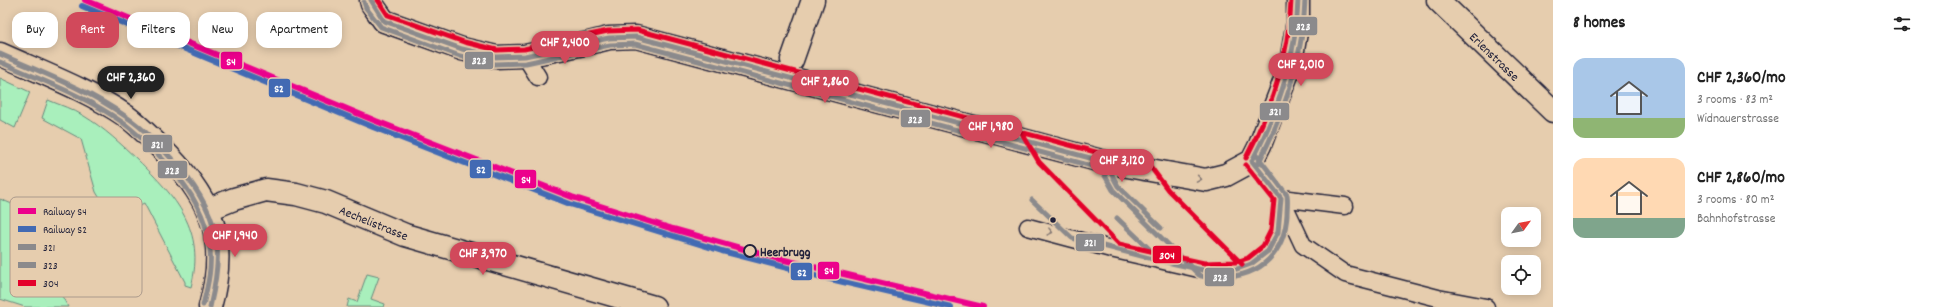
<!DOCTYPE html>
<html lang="en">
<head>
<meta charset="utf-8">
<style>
	body { margin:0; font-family:Dekko,sans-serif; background:#f6f6f6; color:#222; height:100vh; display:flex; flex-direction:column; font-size:15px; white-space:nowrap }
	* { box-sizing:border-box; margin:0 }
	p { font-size:13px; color:#767676 }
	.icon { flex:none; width:22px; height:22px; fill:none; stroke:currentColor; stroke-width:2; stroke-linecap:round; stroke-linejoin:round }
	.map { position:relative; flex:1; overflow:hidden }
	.details { display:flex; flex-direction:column; background:#fff; width:380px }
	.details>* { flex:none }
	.top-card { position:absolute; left:12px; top:12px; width:380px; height:36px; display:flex; gap:8px }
	.needle { width:26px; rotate:57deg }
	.fabs { position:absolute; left:1501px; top:207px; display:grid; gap:8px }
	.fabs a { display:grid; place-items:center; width:40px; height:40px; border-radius:8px; background:#fff; box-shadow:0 2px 10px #0003; font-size:20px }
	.price { position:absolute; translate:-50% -34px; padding:0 9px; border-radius:14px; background:#d1495b; color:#fff; font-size:13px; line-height:26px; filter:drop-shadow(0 1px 2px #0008) }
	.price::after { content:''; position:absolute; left:50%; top:24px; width:12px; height:9px; margin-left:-6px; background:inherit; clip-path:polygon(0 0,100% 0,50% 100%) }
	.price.current { background:#222; color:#fff }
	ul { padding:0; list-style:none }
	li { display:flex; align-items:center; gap:12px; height:100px; padding:0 20px }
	li span { display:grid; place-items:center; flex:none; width:112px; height:80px; border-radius:12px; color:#555 }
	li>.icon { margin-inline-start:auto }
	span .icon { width:48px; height:48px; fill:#fffc; stroke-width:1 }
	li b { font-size:17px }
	h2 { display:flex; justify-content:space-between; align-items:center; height:48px; padding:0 20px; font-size:17px }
	.chip { padding:0 14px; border-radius:12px; background:#fff; box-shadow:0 2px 10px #0003; font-size:14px; line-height:36px }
	.chip.current { background:#d1495b; color:#fff }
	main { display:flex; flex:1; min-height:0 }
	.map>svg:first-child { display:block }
</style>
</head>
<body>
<main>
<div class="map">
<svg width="1553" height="307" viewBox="0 0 1553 307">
	<rect width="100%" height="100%" fill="#e6cdae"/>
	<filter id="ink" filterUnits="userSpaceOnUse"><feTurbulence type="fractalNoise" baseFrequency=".025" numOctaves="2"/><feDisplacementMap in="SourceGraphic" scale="8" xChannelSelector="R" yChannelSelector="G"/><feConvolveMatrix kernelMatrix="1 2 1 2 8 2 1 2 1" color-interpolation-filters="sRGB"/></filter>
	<g filter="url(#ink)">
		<path fill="#a9efbc" stroke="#66887c" d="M0 78 30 92 15 128 0 120Z
			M48 100C60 105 73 109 84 116 104 128 121 144 138 160 176 197 206 230 191 287L185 285V282L144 203 134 208 130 201 109 213 96 192 81 139 42 118Z
			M0 199 12 204 68 307H25L0 299Z
			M367 274 379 277 371 299 385 304 384 307H347L349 299 357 302Z"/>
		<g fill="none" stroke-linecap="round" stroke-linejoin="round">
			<g stroke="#22223b" stroke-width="19">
				<path id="lane" d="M525 56 538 77
					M1252 161 1281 198 1303 245 1345 274 1438 298 1486 307
					M1281 198 1345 206
					M1028 227 1115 250 1203 270 1237 269 1251 264 1268 251 1278 232 1281 198"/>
			</g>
			<g stroke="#22223b" stroke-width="25">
				<path id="street" d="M371 0 372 4 384 21 462 49 496 57 525 56 589 43 609 38 636 37 1105 162 1206 180 1226 175 1252 161 1260 145 1290 67 1298 21V0
					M1438 0 1553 111
					M792 60 813 0
					M209 209 234 199 266 190 296 194 326 202 405 235 654 307"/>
			</g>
			<g stroke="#22223b" stroke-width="25">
				<path id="secondary" d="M0 54C42 73 88 90 126 116 141 127 155 142 168 155 214 203 228 242 210 307"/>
			</g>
			<use href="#lane" stroke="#e6cdae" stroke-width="16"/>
			<use href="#street" stroke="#e6cdae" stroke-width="22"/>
			<use href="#secondary" stroke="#e6cdae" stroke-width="22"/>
			<g stroke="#e6cdae" stroke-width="8">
				<path id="bus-1" d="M371 0 384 21 462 49 496 57 525 56 609 38 636 37 1105 162 1118 186 1161 228
					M0 54C42 73 87 89 125 116 145 129 162 148 178 166 197 188 214 214 217 244 219 265 215 286 210 307
					M1252 161C1279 110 1296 58 1298 0
					M1032 200 1072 238 1161 261
					M1117 218 1162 261 1203 270 1237 269 1251 264 1268 251 1278 232 1281 198 1252 161"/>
			</g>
			<g stroke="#e6cdae" stroke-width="8">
				<path id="bus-2" d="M364 2 366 8 381 27 460 56 495 64 526 63 610 45 635 44 1103 169
					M0 62C41 80 86 96 122 122 140 135 156 152 171 168 190 190 205 214 209 242 213 264 208 285 203 305
					M1258 164C1285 112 1303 59 1305 0
					M1099 165 1113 190 1199 275C1205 279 1215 277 1223 277 1262 276 1285 252 1287 214 1287 208 1288 201 1287 195L1258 157"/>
			</g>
			<g stroke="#e6cdae" stroke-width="8">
				<path id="bus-3" d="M378 0 388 15 464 42 497 50 524 49 608 31 637 30 1107 155 1150 166 1168 190 1242 264
					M1023 135 1039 162 1119 244 1204 263 1236 262 1248 258 1263 246 1271 230 1274 200 1246 165
					M1246 158C1272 108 1289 57 1291 0"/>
			</g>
			<use href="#bus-1" stroke="#8b8a8c" stroke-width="5"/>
			<use href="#bus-2" stroke="#8b8a8c" stroke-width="5"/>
			<use href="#bus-3" stroke="#e4002b" stroke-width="5"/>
			<g stroke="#e6cdae" stroke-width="9">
				<path id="rail-1" d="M85 0 376 121 572 197 673 229 776 258 983 307"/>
			</g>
			<g stroke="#e6cdae" stroke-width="9">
				<path id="rail-2" d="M82 6 373 127 570 204 722 251 826 278 951 307"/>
			</g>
			<use href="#rail-1" stroke="#ec008c" stroke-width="6"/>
			<use href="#rail-2" stroke="#426ab3" stroke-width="6"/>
		</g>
		<defs><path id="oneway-chevron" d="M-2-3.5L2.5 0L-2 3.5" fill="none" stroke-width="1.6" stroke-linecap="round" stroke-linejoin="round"/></defs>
		<g stroke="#847874">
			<use href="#oneway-chevron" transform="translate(1199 179) rotate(9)"/>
			<use href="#oneway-chevron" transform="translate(1050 232) rotate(14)"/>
		</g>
	</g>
	<circle fill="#22223b" stroke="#e6cdae" stroke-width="1.5" cx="1053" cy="220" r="3.5"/>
	<circle fill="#e6cdae" stroke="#22223b" stroke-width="2" cx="750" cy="251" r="6"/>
	<g text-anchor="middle" stroke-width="3" stroke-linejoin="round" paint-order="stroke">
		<g font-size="13" fill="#22223b" stroke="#e6cdae">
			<text transform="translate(1495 56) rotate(44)" y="5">Erlenstrasse</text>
			<text transform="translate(374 222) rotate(22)" y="5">Aechelistrasse</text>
		</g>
		<g font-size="13" font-weight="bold" fill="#22223b" stroke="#e6cdae" text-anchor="start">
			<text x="760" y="256">Heerbrugg</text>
		</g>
	</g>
	<rect x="10" y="197" width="132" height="100" rx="6" fill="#e6cdae" stroke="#ab9a8c" stroke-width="1"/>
	<rect x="18" y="208" width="18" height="6" fill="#ec008c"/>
	<rect x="18" y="226" width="18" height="6" fill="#426ab3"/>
	<rect x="18" y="244" width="18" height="6" fill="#8b8a8c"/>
	<rect x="18" y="262" width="18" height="6" fill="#8b8a8c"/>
	<rect x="18" y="280" width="18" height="6" fill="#e4002b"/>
	<g font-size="11" fill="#22223b">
		<text x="43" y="215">Railway S4</text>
		<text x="43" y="233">Railway S2</text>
		<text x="43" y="251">321</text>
		<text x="43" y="269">323</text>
		<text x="43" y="287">304</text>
	</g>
	<g stroke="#e6cdae" stroke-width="1.5">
		<rect x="1288" y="16" width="30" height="20" rx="4" fill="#8b8a8c"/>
		<rect x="464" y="51" width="30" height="19" rx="4" fill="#8b8a8c"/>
		<rect x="220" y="51" width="23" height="19" rx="4" fill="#ec008c"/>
		<rect x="268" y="78" width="23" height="20" rx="4" fill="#426ab3"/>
		<rect x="1259" y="102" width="31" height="19" rx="4" fill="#8b8a8c"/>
		<rect x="900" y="109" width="31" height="19" rx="4" fill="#8b8a8c"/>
		<rect x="142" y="134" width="31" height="19" rx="4" fill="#8b8a8c"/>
		<rect x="469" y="159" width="23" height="20" rx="4" fill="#426ab3"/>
		<rect x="157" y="160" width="31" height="19" rx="4" fill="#8b8a8c"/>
		<rect x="514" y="169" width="23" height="20" rx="4" fill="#ec008c"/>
		<rect x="1075" y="233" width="30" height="19" rx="4" fill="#8b8a8c"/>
		<rect x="1152" y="245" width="30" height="19" rx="4" fill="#e4002b"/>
		<rect x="817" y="261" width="23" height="19" rx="4" fill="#ec008c"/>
		<rect x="790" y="262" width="23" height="19" rx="4" fill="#426ab3"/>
		<rect x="1204" y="267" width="31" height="20" rx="4" fill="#8b8a8c"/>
	</g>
	<g font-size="11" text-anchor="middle" font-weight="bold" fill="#fff">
		<text x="1303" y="30">323</text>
		<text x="479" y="64">323</text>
		<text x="231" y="65">S4</text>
		<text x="279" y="92">S2</text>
		<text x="1275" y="115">321</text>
		<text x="915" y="123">323</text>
		<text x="157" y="148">321</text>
		<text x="481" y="173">S2</text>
		<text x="172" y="174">323</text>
		<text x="526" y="183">S4</text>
		<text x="1090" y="246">321</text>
		<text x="1167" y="259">304</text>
		<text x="829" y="274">S4</text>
		<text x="802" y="276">S2</text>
		<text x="1220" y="281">323</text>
	</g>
</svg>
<div class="fabs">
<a><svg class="needle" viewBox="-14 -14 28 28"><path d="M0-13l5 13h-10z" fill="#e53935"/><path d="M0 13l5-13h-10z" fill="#767676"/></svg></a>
<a><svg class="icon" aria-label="locate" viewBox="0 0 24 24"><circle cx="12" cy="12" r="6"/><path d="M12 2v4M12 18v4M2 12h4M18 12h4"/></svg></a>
</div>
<b class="price" style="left:565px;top:65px">CHF 2,400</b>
<b class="price" style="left:1301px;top:87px">CHF 2,010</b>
<b class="price current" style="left:131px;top:100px">CHF 2,360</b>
<b class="price" style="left:825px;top:104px">CHF 2,860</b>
<b class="price" style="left:991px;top:149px">CHF 1,980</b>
<b class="price" style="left:1122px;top:183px">CHF 3,120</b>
<b class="price" style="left:235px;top:258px">CHF 1,940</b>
<b class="price" style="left:483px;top:276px">CHF 3,970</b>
<div class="top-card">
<a class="chip">Buy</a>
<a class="chip current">Rent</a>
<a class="chip">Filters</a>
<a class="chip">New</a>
<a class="chip">Apartment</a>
</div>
</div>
<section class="details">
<h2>8 homes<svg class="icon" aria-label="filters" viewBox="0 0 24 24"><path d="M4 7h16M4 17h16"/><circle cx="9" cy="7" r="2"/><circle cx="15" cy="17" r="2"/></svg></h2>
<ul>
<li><span style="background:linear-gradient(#a9c7e8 75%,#8fb573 0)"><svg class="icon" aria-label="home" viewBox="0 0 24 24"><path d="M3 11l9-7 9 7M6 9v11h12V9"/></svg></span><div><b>CHF 2,360/mo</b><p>3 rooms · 83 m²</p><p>Widnauerstrasse</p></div></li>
<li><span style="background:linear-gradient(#ffd9b3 75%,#7fa58c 0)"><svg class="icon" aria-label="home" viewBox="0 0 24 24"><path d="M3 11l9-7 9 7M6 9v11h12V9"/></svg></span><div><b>CHF 2,860/mo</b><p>3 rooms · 80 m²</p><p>Bahnhofstrasse</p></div></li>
</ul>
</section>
</main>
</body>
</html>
